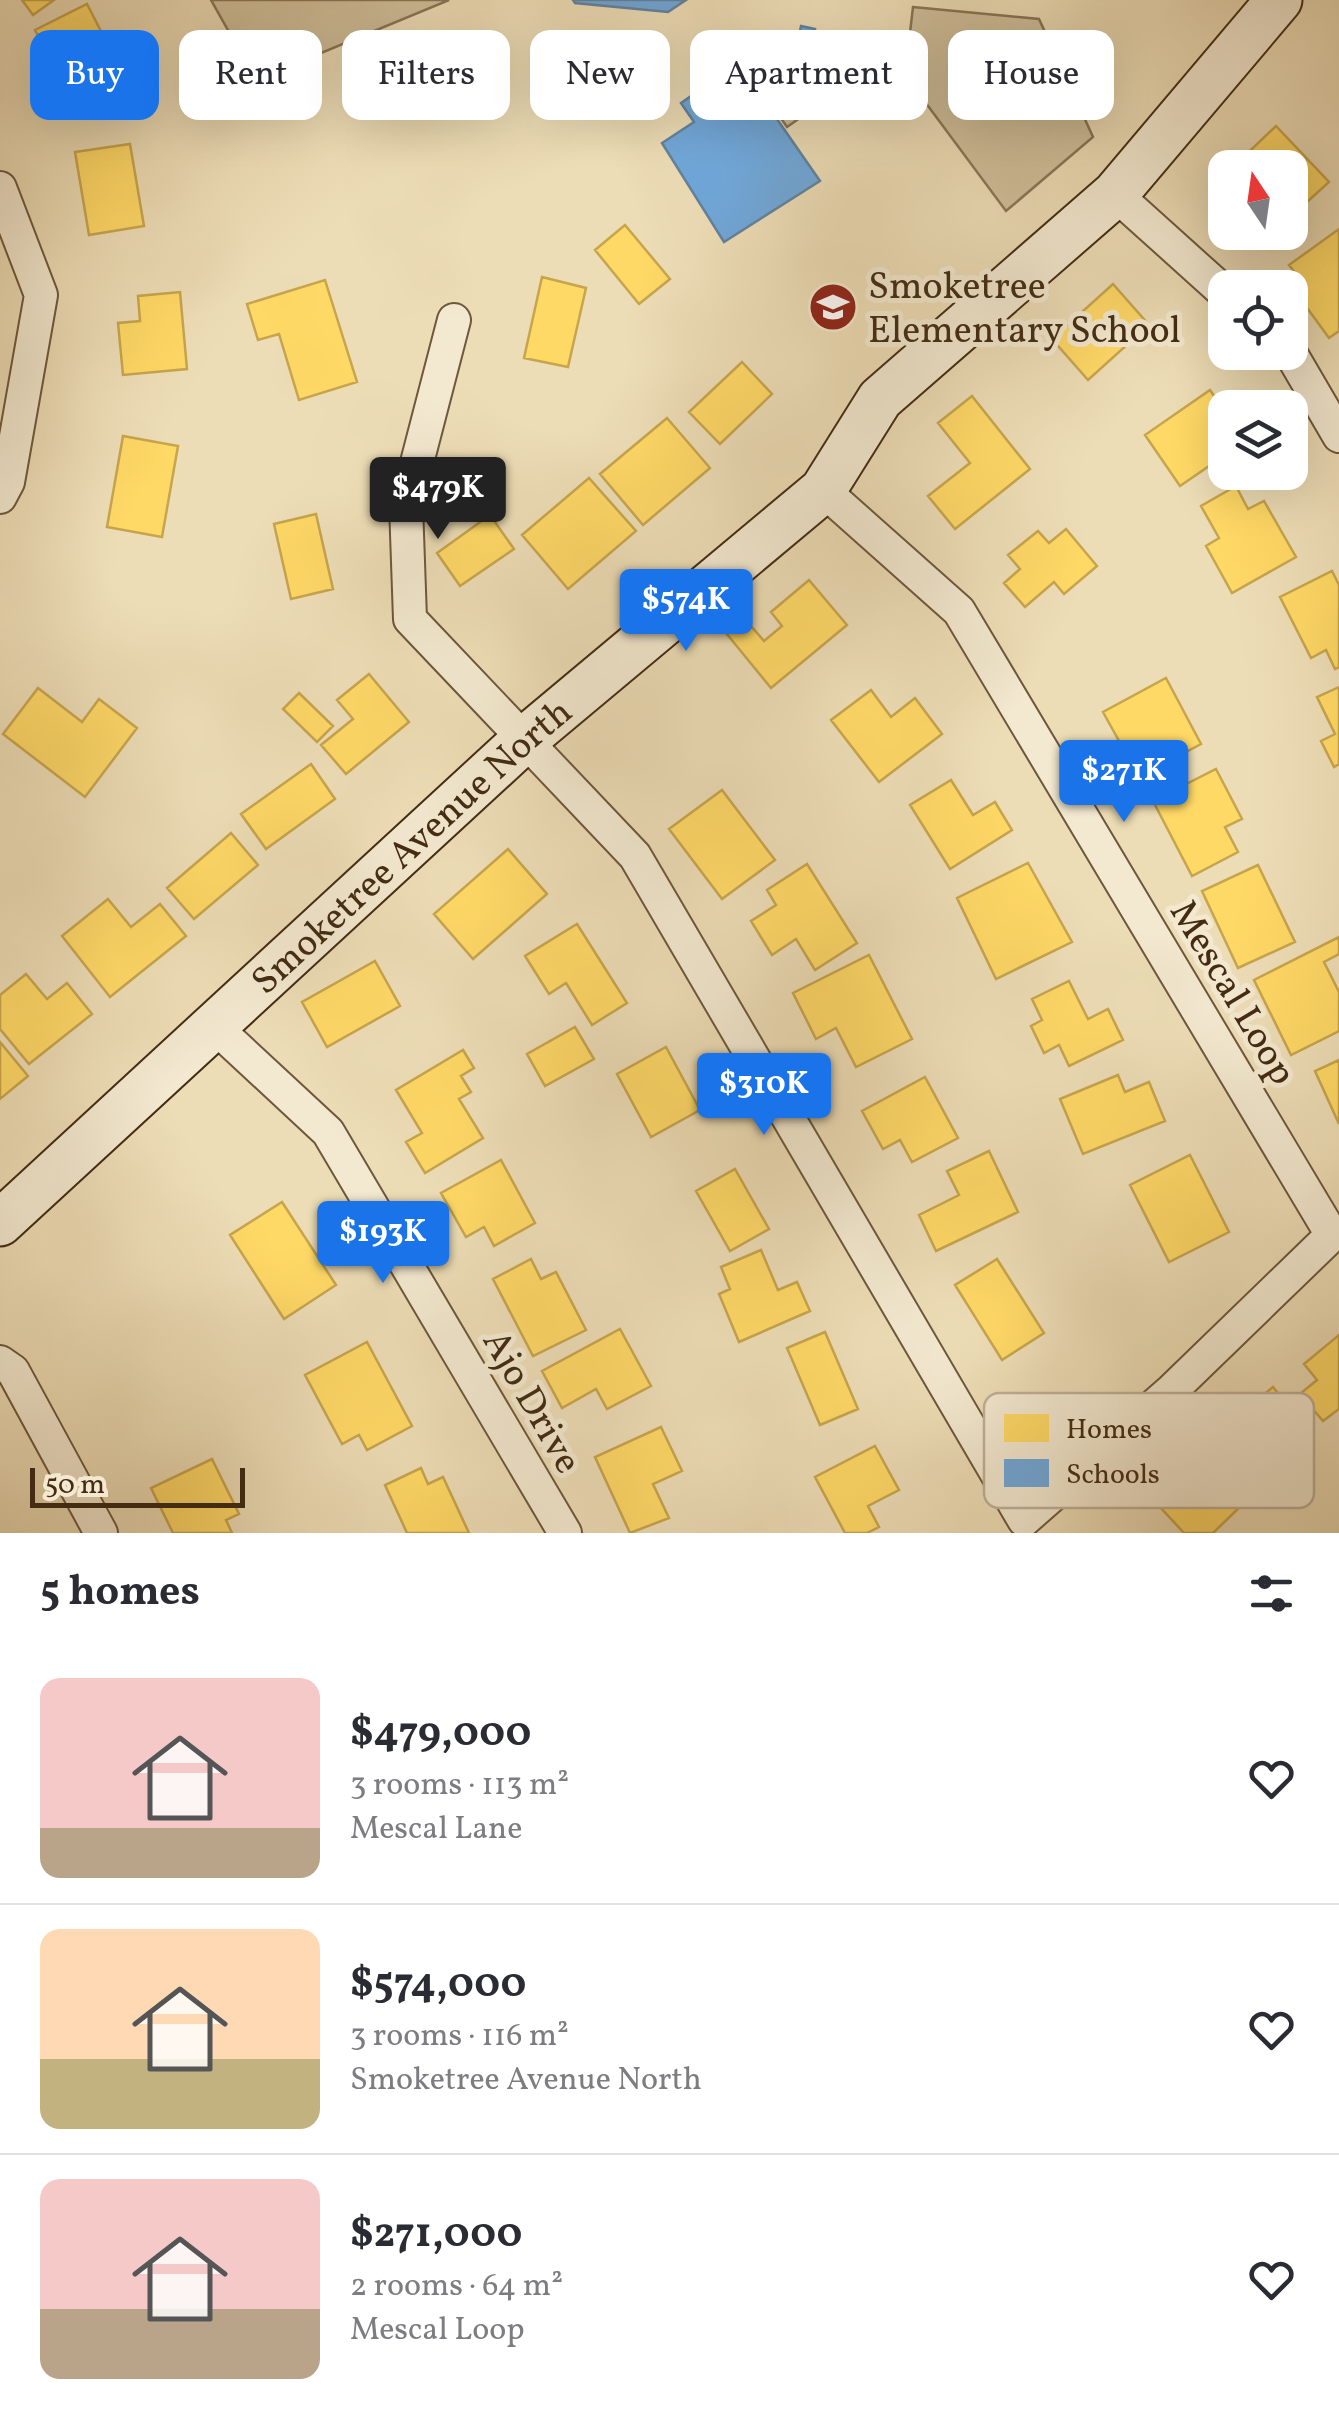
<!DOCTYPE html>
<html lang="en">
<head>
<meta charset="utf-8">
<style>
	body { margin:0; font-family:Vollkorn,serif; background:#f7f7f7; color:#2b2b33; height:100vh; display:flex; flex-direction:column; font-size:38px; white-space:nowrap }
	* { box-sizing:border-box; margin:0 }
	p { font-size:32px; color:#7c7c81 }
	.icon { flex:none; width:55px; height:55px; fill:none; stroke:currentColor; stroke-width:2; stroke-linecap:round; stroke-linejoin:round }
	.map { position:relative; height:1533px; overflow:hidden }
	.details { display:flex; flex-direction:column; background:#fff; flex:1 }
	.details>* { flex:none }
	.hud { position:absolute; left:30px; top:30px; width:1280px; height:90px; display:flex; gap:20px }
	.needle { width:65px; rotate:347deg }
	.fabs { position:absolute; left:1208px; top:150px; display:grid; gap:20px }
	.fabs a { display:grid; place-items:center; width:100px; height:100px; border-radius:20px; background:#fff; box-shadow:0 10px 40px #0002; font-size:50px }
	.scale { position:absolute; left:30px; bottom:25px; width:215px; box-sizing:border-box; padding-left:10px; border:5px solid #432c12; border-top:0; font-size:28px; line-height:35px; white-space:nowrap; color:#432c12; -webkit-text-stroke:8px #f3e9d0; paint-order:stroke }
	.price { position:absolute; translate:-50% -85px; padding:0 22px; border-radius:10px; background:#1a73e8; color:#fff; font-size:32px; line-height:65px; filter:drop-shadow(0 2px 5px #0008) }
	.price::after { content:''; position:absolute; left:50%; top:60px; width:30px; height:22px; margin-left:-15px; background:inherit; clip-path:polygon(0 0,100% 0,50% 100%) }
	.price.selected { background:#222; color:#fff }
	ul { padding:0; list-style:none }
	li { display:flex; align-items:center; gap:30px; height:250px; padding:0 40px }
	li+li { border-top:2px solid #e1e1e2 }
	li span { display:grid; place-items:center; flex:none; width:280px; height:200px; border-radius:20px; color:#555 }
	li>.icon { margin-inline-start:auto }
	span .icon { width:120px; height:120px; fill:#fffc; stroke-width:1 }
	li b { font-size:42px }
	h2 { display:flex; justify-content:space-between; align-items:center; height:120px; padding:0 40px; font-size:42px }
	.tag { padding:0 35px; border-radius:20px; background:#fff; box-shadow:0 10px 40px #0002; font-size:35px; line-height:90px }
	.tag.selected { background:#1a73e8; color:#fff }
	.map>svg:first-child { display:block }
</style>
</head>
<body>
<div class="map">
<svg width="1339" height="1533" viewBox="0 0 1339 1533">
	<rect width="100%" height="100%" fill="#edddb6"/>
	<filter id="stains"><feTurbulence type="fractalNoise" baseFrequency=".002" numOctaves="4"/><feColorMatrix values="0 0 0 0 .2 0 0 0 0 .09 0 0 0 0 .02 0 0 0 .5 -.17"/></filter>
	<radialGradient id="worn" r=".72"><stop offset=".6" stop-color="#630" stop-opacity="0"/><stop offset="1" stop-color="#630" stop-opacity=".3"/></radialGradient>
	<path fill="#d0bf9a" stroke="#8a7656" stroke-width="2.5" d="M211 0H449L256 80Z
		M913 7 1039 19 1093 137 1006 211 905 75Z
		M770 48C798 58 812 80 811 110L787 127 745 66Z"/>
	<path fill="#ffd966" stroke="#c7a54d" stroke-width="2.5" d="M22 0H54L33 15Z
		M87 4 123 74 71 100 35 30Z
		M1276 126 1329 182 1294 214 1290 209V168H1232Z
		M130 144 144 226 89 235 75 152Z
		M625 225 670 279 639 304 595 250Z
		M1339 229V331L1329 338 1294 290 1303 283 1289 265Z
		M542 277 586 288 568 367 524 358Z
		M325 280 357 382 299 400 279 334 258 340 247 304Z
		M1113 284 1149 325 1088 380 1052 339Z
		M180 292 187 369 123 375 118 323 140 321 138 296Z
		M742 362 772 394 720 444 689 412Z
		M1210 390 1225 412V455L1180 486 1145 435Z
		M972 396 1030 469 955 529 928 496 970 463 938 423Z
		M667 418 710 468 643 525 600 474Z
		M123 436 178 446 162 537 107 527Z
		M589 478 636 531 568 589 522 535Z
		M1236 486 1248 509 1264 501 1296 557 1232 593 1206 546 1219 538 1201 506Z
		M316 514 333 589 291 599 274 524Z
		M490 515 514 549 460 586 437 553Z
		M1066 529 1097 566 1064 594 1054 582 1025 607 1004 583 1020 569 1008 555 1038 531 1049 543Z
		M1332 571 1339 585V667L1335 669 1326 650 1311 658 1280 597Z
		M809 580 847 625 771 688 726 633 744 618 764 641 782 626 771 612Z
		M369 674 409 722 346 774 321 745 353 719 337 700Z
		M1166 678 1201 744 1139 777 1103 712Z
		M1339 687V764L1334 767 1321 741 1335 734 1317 697Z
		M38 688 82 722 99 699 137 728 85 797 3 734Z
		M871 690 891 717 915 698 942 734 879 782 831 720Z
		M299 693 333 726 317 742 283 709Z
		M311 764 335 799 266 849 241 814Z
		M1216 769 1242 819 1225 827 1238 852 1192 876 1153 801Z
		M951 780 973 815 995 802 1012 830 950 869 910 805Z
		M722 790 775 860 722 899 669 829Z
		M231 833 258 865 194 919 167 888Z
		M508 849 547 894 473 959 434 914Z
		M1028 863 1072 942 996 979 957 898Z
		M807 864 857 943 815 970 796 939 772 955 751 921 776 905 767 890Z
		M1258 865 1295 942 1238 968 1202 891Z
		M108 899 131 927 160 904 186 936 110 997 62 936Z
		M577 924 627 1003 592 1025 566 983 549 994 525 956Z
		M1339 937V954L1324 962 1339 992V1031L1291 1055 1254 980Z
		M869 955 912 1039 856 1067 836 1028 816 1039 793 993Z
		M375 961 400 1006 327 1047 302 1002Z
		M26 974 47 999 67 983 92 1014 29 1064 0 1029V995Z
		M1069 981 1088 1019 1108 1009 1123 1040 1069 1066 1059 1045 1044 1053 1031 1026 1042 1020 1032 999Z
		M575 1027 594 1059 545 1086 527 1054Z
		M0 1042 28 1076 0 1099Z
		M666 1047 700 1110 651 1137 617 1074Z
		M463 1050 474 1068 461 1076 471 1092 459 1099 483 1138 425 1173 406 1142 422 1133 396 1090Z
		M1339 1060V1124L1315 1071Z
		M1118 1075 1125 1092 1149 1082 1165 1121 1083 1154 1060 1099Z
		M925 1077 958 1138 912 1162 900 1140 883 1149 862 1111Z
		M989 1151 1018 1212 936 1251 919 1215 959 1195 947 1171Z
		M1190 1155 1229 1232 1169 1262 1130 1185Z
		M501 1160 535 1223 494 1246 484 1227 466 1237 441 1193Z
		M735 1169 769 1229 730 1251 696 1191Z
		M282 1202 336 1285 284 1319 230 1235Z
		M761 1250 778 1290 797 1282 810 1311 739 1342 719 1294 730 1289 721 1267Z
		M531 1259 541 1279 556 1272 586 1330 533 1356 493 1279Z
		M997 1259 1044 1333 1002 1360 955 1285Z
		M620 1329 651 1386 607 1409 596 1389 562 1408 542 1371Z
		M825 1332 858 1409 820 1425 787 1348Z
		M1339 1335V1409L1323 1421 1300 1394 1317 1380 1304 1364Z
		M367 1342 412 1426 367 1450 359 1435 342 1444 305 1375Z
		M1273 1387 1302 1423 1236 1475 1207 1440Z
		M661 1427 682 1471 653 1484 669 1518 630 1533 595 1457Z
		M875 1446 899 1490 868 1506 879 1527 867 1533H845L815 1477Z
		M212 1459 239 1514 226 1520 232 1533H173L151 1488Z
		M1206 1464 1243 1504 1213 1533H1184L1147 1493 1178 1465 1190 1479Z
		M421 1468 428 1484 443 1477 469 1533H407L385 1485Z"/>
	<path fill="#6fa8dc" stroke="#62839f" stroke-width="2.5" d="M573 0H686L668 12 575 3Z
		M801 26 815 29 812 44 798 42Z
		M738 63 820 181 724 242 662 143 694 122 681 103Z"/>
	<g fill="none" stroke-linecap="round" stroke-linejoin="round">
		<g stroke="#6e583b" stroke-width="36">
			<path id="street" d="M0 188 41 295 8 482 0 497
				M1115 194 1225 293
				M454 320 406 505 410 619 635 856 1024 1520 1172 1390 1332 1235 959 611 823 490
				M1290 352 1339 436
				M215 1027 328 1132 565 1533
				M0 1362 13 1371 101 1533"/>
		</g>
		<g stroke="#432c12" stroke-width="49">
			<g id="secondary">
				<path id="s1" d="M0 1223 523 741 823 490 880 399 1115 194 1279 0"/>
			</g>
		</g>
		<use href="#street" stroke="#f3e9d0" stroke-width="32"/>
		<use href="#secondary" stroke="#f3e9d0" stroke-width="45"/>
	</g>
	<defs>
		<g id="school-disc" transform="scale(2.5)"><circle r="9.5" fill="#8f2418" stroke="#f3e9d0"/><path d="M0-5L7-2L0 1L-7-2ZM-4 1L0 2.5L4 1V4Q0 6-4 4Z" fill="#fff"/></g>
	</defs>
	<g fill-rule="evenodd">
		<use href="#school-disc" x="833" y="307"/>
	</g>
	<g text-anchor="middle" stroke-width="10" stroke-linejoin="round" paint-order="stroke">
		<g font-size="38" fill="#432c12" stroke="#f3e9d0" text-anchor="start">
			<text x="868" y="298">Smoketree<tspan x="868" dy="44">Elementary School</tspan></text>
		</g>
		<g font-size="38" fill="#432c12" stroke="#f3e9d0">
			<text dy="13" stroke="none"><textPath href="#s1" startOffset="558">Smoketree Avenue North</textPath></text>
			<text transform="translate(1234 992) rotate(59)" y="13">Mescal Loop</text>
			<text transform="translate(533 1401) rotate(60)" y="13">Ajo Drive</text>
		</g>
	</g>
	<rect x="984" y="1393" width="330" height="115" rx="15" fill="#f3e9d0" stroke="#beb097" stroke-width="2.5"/>
	<rect x="1004" y="1414" width="45" height="28" fill="#ffd966"/>
	<rect x="1004" y="1459" width="45" height="28" fill="#6fa8dc"/>
	<g font-size="28" fill="#432c12">
		<text x="1066" y="1438">Homes</text>
		<text x="1066" y="1483">Schools</text>
	</g>
	<rect width="100%" height="100%" filter="url(#stains)"/>
	<rect width="100%" height="100%" fill="url(#worn)"/>
</svg>
<div class="fabs">
<a><svg class="needle" viewBox="-14 -14 28 28"><path d="M0-13l5 13h-10z" fill="#e53935"/><path d="M0 13l5-13h-10z" fill="#7c7c81"/></svg></a>
<a><svg class="icon" aria-label="locate" viewBox="0 0 24 24"><circle cx="12" cy="12" r="6"/><path d="M12 2v4M12 18v4M2 12h4M18 12h4"/></svg></a>
<a><svg class="icon" aria-label="layers" viewBox="0 0 24 24"><path d="M12 4l9 5-9 5-9-5zM3 14l9 5 9-5"/></svg></a>
</div>
<div class="scale">50 m</div>
<b class="price selected" style="left:438px;top:542px">$479K</b>
<b class="price" style="left:686px;top:654px">$574K</b>
<b class="price" style="left:1124px;top:825px">$271K</b>
<b class="price" style="left:764px;top:1138px">$310K</b>
<b class="price" style="left:383px;top:1286px">$193K</b>
<div class="hud">
<a class="tag selected">Buy</a>
<a class="tag">Rent</a>
<a class="tag">Filters</a>
<a class="tag">New</a>
<a class="tag">Apartment</a>
<a class="tag">House</a>
</div>
</div>
<section class="details">
<h2>5 homes<svg class="icon" aria-label="filters" viewBox="0 0 24 24"><path d="M4 7h16M4 17h16"/><circle cx="9" cy="7" r="2"/><circle cx="15" cy="17" r="2"/></svg></h2>
<ul>
<li><span style="background:linear-gradient(#f6c9c9 75%,#b9a48a 0)"><svg class="icon" aria-label="home" viewBox="0 0 24 24"><path d="M3 11l9-7 9 7M6 9v11h12V9"/></svg></span><div><b>$479,000</b><p>3 rooms · 113 m²</p><p>Mescal Lane</p></div><svg class="icon" aria-label="heart" viewBox="0 0 24 24"><path d="M12 20l-8-8c-3-5 5-10 8-4 3-6 11-1 8 4z"/></svg></li>
<li><span style="background:linear-gradient(#ffd9b3 65%,#c2b280 0)"><svg class="icon" aria-label="home" viewBox="0 0 24 24"><path d="M3 11l9-7 9 7M6 9v11h12V9"/></svg></span><div><b>$574,000</b><p>3 rooms · 116 m²</p><p>Smoketree Avenue North</p></div><svg class="icon" aria-label="heart" viewBox="0 0 24 24"><path d="M12 20l-8-8c-3-5 5-10 8-4 3-6 11-1 8 4z"/></svg></li>
<li><span style="background:linear-gradient(#f6c9c9 65%,#b9a48a 0)"><svg class="icon" aria-label="home" viewBox="0 0 24 24"><path d="M3 11l9-7 9 7M6 9v11h12V9"/></svg></span><div><b>$271,000</b><p>2 rooms · 64 m²</p><p>Mescal Loop</p></div><svg class="icon" aria-label="heart" viewBox="0 0 24 24"><path d="M12 20l-8-8c-3-5 5-10 8-4 3-6 11-1 8 4z"/></svg></li>
</ul>
</section>
</body>
</html>
